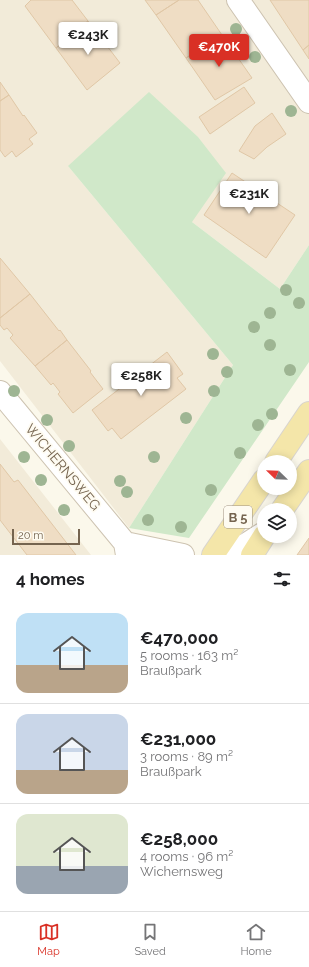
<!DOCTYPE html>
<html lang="en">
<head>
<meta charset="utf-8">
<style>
	body { margin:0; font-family:Raleway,sans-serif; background:#f2f2f2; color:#202124; height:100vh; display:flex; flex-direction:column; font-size:15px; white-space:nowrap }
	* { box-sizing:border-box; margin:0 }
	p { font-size:13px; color:#757577 }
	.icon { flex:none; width:22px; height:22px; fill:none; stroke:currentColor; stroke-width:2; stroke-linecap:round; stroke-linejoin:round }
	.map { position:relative; height:555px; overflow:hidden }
	.sheet { display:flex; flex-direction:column; background:#fff; flex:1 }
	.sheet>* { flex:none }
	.needle { width:26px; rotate:293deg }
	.buttons { position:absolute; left:257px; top:455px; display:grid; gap:8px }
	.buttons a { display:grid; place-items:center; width:40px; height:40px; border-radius:50%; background:#fff; box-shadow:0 2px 10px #0003; font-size:20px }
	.scale { position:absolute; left:12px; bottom:10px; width:68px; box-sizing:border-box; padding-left:4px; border:2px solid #75644f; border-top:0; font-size:11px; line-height:14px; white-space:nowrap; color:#75644f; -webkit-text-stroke:3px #fefbf1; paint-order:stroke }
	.price { position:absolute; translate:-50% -34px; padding:0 9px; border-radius:4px; background:#fff; color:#222; font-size:13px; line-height:26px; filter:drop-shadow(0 1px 2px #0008) }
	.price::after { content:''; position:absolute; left:50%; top:24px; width:12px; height:9px; margin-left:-6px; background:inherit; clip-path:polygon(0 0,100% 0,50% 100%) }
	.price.on { background:#d93025; color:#fff }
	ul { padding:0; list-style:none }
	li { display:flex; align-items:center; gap:12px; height:100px; padding:0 16px }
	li+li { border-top:1px solid #e0e0e0 }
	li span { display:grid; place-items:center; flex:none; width:112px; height:80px; border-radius:12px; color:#555 }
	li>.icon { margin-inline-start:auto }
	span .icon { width:48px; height:48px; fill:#fffc; stroke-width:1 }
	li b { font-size:17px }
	h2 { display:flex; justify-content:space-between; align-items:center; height:48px; padding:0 16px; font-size:17px }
	.menu { display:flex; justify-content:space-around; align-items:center; height:56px; border-top:1px solid #e0e0e0; background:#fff; font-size:11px; color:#757577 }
	.menu a { display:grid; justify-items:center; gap:2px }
	.menu .on { color:#d93025 }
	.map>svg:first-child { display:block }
</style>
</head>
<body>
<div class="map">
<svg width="309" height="555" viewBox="0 0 309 555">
	<rect width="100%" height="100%" fill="#fbf8eb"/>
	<path fill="#f2ebd9" d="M0 0H309V245L280 289 192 222 68 166 233 365 129 528 0 361Z
		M0 439 91 555H0Z"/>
	<path fill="#d0e8c9" d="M149 92 198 137 226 173 192 222 280 289 309 245V362L189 538 129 528 233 365 68 166Z"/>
	<path fill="#efddc4" stroke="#e0c7a6" d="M31 0H72L88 21 56 48 25 6Z
		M145 0H179L156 15Z
		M179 0H198L222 35 186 58 156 15Z
		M270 0H309V45L303 50Z
		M88 21 120 63 87 90 56 48Z
		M222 35 252 78 215 100 186 58Z
		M309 45V59L303 50Z
		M0 82 9 95 0 101Z
		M244 87 255 103 210 134 199 117Z
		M9 95 23 116 24 115 37 133 29 139 33 144 16 157 12 151 5 157 0 150V101Z
		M272 113 286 134 267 147 254 159 239 151 255 126Z
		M232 173 295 215 266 258 204 215Z
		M0 258 30 294 0 318Z
		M30 294 59 331 60 330 67 340 35 366 10 338 13 335 7 328 4 330 0 325V318Z
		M67 340 91 371 90 372 103 389 73 413 58 394 60 392 53 383 51 385 35 366Z
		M167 352 183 374 177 378 186 389 121 439 112 428 108 431 92 410Z
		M0 464 14 482 18 480 76 555H27L0 520Z
		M309 538V555H297Z"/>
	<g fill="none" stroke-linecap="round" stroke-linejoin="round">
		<g stroke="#cdc3b1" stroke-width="24">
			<path id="street" d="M238 0 309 102
				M0 392 125 543 127 555
				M125 543 183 555
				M215 555 245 545 264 533"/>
		</g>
		<g stroke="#d8d4ce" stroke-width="24">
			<path id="primary" d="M276 462 309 413
				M282 510 309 471
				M213 555 264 480
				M252 555 264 536"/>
		</g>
		<use href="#street" stroke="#fff" stroke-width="22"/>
		<use href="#primary" stroke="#f4e6a9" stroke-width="22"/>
	</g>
	<g fill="#9eb593">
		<circle cx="236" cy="29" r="6"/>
		<circle cx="255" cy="57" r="6"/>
		<circle cx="291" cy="111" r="6"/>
		<circle cx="286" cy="290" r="6"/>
		<circle cx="299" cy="303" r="6"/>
		<circle cx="270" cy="313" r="6"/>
		<circle cx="254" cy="327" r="6"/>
		<circle cx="270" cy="345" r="6"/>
		<circle cx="213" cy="354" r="6"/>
		<circle cx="290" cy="370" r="6"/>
		<circle cx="227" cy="372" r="6"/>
		<circle cx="14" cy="391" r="6"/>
		<circle cx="214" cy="391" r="6"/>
		<circle cx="272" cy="414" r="6"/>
		<circle cx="186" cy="418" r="6"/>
		<circle cx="47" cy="420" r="6"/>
		<circle cx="258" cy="425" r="6"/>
		<circle cx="69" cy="446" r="6"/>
		<circle cx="240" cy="453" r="6"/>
		<circle cx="24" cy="457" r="6"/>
		<circle cx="154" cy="457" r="6"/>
		<circle cx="41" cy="480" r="6"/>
		<circle cx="120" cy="481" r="6"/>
		<circle cx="211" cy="490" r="6"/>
		<circle cx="127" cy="492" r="6"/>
		<circle cx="64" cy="510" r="6"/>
		<circle cx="148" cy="520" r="6"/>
		<circle cx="181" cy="527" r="6"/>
	</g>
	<g text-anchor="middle" stroke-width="3.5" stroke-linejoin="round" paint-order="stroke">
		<rect fill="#fefbf1" stroke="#9e9180" stroke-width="1" x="224" y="506" width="28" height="22" rx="3"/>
		<g font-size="13" font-weight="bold" fill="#75644f">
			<text x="238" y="522">B 5</text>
		</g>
		<g font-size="14" fill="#75644f" stroke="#fefbf1">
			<text transform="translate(63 467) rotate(50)" y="5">WICHERNSWEG</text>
		</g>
	</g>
</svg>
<div class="buttons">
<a><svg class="needle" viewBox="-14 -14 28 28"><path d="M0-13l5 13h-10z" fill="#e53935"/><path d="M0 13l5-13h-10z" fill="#757577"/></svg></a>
<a><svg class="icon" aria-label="layers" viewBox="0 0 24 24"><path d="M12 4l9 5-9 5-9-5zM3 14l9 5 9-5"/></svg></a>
</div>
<div class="scale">20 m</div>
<b class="price" style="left:88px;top:56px">€243K</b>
<b class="price on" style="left:219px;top:68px">€470K</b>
<b class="price" style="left:249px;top:215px">€231K</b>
<b class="price" style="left:141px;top:397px">€258K</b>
</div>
<section class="sheet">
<h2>4 homes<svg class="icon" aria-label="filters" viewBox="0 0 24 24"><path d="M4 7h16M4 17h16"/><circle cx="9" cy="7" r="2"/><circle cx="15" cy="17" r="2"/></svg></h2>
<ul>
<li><span style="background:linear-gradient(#bfe0f5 65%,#b9a48a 0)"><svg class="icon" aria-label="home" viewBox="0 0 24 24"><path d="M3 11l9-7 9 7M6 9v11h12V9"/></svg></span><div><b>€470,000</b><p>5 rooms · 163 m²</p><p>Braußpark</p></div></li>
<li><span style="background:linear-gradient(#c9d6e8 70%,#b9a48a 0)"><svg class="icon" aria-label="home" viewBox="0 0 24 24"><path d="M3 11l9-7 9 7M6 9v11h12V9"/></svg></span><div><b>€231,000</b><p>3 rooms · 89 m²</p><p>Braußpark</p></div></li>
<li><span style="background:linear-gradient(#dfe7d0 65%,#9aa5b1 0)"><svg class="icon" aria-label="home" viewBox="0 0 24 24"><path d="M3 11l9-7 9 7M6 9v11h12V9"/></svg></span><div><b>€258,000</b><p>4 rooms · 96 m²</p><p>Wichernsweg</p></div></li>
</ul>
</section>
<nav class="menu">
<a class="on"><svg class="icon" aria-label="map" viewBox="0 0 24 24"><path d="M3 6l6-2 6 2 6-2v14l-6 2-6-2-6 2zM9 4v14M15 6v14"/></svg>Map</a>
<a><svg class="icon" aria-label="saved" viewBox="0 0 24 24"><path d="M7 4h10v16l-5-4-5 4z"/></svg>Saved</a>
<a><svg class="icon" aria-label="home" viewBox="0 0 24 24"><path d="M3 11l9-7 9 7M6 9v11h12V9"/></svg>Home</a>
</nav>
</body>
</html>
